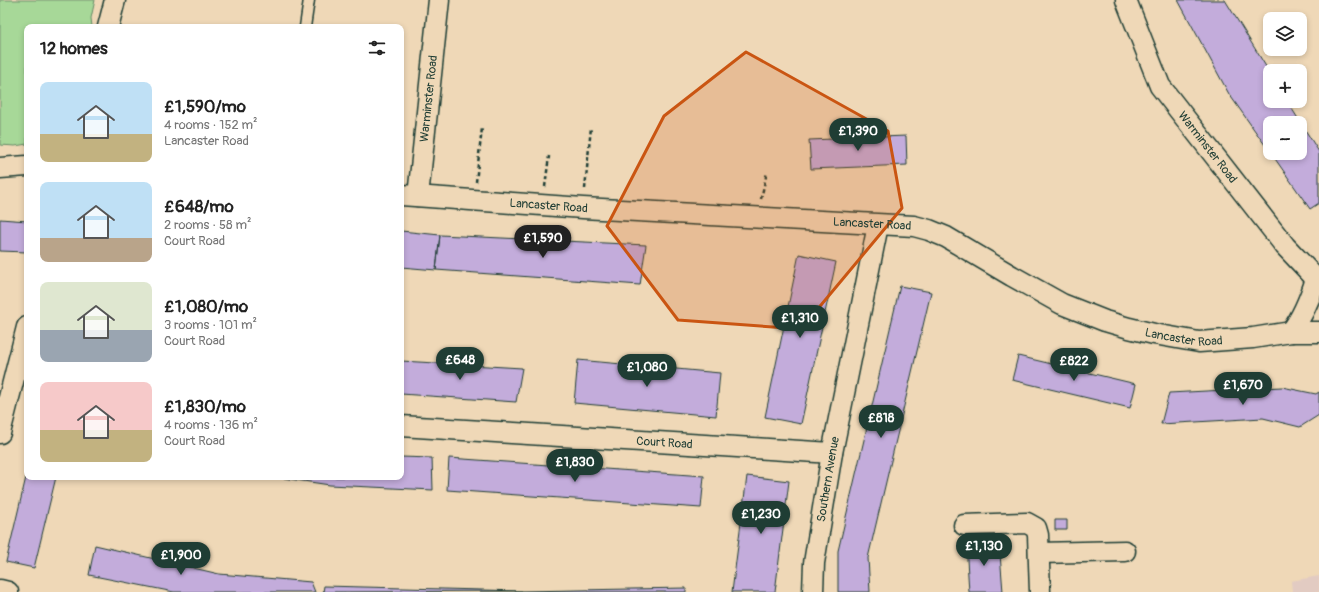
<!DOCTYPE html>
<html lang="en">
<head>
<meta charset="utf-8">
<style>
	body { margin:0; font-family:Pangolin,sans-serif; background:#f2f2f2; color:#222; height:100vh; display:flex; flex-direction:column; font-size:15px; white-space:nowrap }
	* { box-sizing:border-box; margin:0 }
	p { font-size:13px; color:#767676 }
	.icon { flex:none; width:22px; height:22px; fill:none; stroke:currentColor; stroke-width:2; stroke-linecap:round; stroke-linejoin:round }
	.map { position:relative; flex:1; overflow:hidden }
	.sheet { position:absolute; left:24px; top:24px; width:380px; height:456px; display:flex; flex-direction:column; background:#fff; border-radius:8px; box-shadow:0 2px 6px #0003 }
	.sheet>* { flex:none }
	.controls { position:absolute; left:1263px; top:12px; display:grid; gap:8px }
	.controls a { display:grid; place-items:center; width:44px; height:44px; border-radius:8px; background:#fff; box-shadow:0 2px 6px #0003; font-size:20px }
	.price { position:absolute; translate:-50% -34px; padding:0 9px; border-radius:14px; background:#1f3d34; color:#fff; font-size:13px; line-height:26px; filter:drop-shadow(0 1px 2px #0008) }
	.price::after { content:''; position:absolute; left:50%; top:24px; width:12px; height:9px; margin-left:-6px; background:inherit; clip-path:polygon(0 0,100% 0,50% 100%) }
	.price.current { background:#222; color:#fff }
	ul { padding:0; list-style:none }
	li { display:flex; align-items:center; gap:12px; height:100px; padding:0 16px }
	li span { display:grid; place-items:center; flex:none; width:112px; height:80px; border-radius:8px; color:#555 }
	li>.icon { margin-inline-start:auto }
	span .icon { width:48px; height:48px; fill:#fffc; stroke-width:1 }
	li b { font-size:17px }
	h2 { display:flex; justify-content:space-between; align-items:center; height:48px; padding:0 16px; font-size:17px }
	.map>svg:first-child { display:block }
</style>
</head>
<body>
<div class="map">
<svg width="1319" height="592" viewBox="0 0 1319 592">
	<rect width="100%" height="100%" fill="#efd8b7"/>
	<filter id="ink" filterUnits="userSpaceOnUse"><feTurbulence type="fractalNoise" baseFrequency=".025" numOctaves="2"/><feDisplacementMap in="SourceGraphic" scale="8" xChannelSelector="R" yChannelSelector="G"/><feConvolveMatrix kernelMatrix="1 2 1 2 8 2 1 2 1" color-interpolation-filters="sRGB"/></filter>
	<g filter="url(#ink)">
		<path fill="#e2cbc2" d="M1319 576V592H1292L1291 581Z"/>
		<path fill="#a7d898" stroke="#638a66" d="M0 0H95L91 18 92 27H27V144L15 146 0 145Z"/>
		<path fill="#c3acdb" stroke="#1f3d34" d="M1178 0H1225L1270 73V101H1287L1319 152V203L1310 209 1271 153H1300V123H1270V152L1229 94Z
			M906 136 907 165 811 169 809 140Z
			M0 219 27 221V252L0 251Z
			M401 231 440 235 436 270 401 267Z
			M440 235 646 245 640 285 436 270Z
			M799 254 836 262 801 424 765 417Z
			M900 286 931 292 868 558 870 592H838V551Z
			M1018 356 1136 384 1130 408 1012 380Z
			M578 360 720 373 716 416 574 403Z
			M401 361 522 368 516 402 401 394Z
			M1282 387 1316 394 1319 392V415L1300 427 1263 418 1161 424 1169 393Z
			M401 457 432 458 433 490 330 485 276 477H401Z
			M449 458 704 476 701 508 447 490Z
			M27 473V477H56L34 568 6 562Z
			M747 476 789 481 775 592H732Z
			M1055 520H1067V530H1055Z
			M999 541 1003 592H969L966 543Z
			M95 545 219 574 311 582 315 592H174L89 575Z
			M324 586 522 591 323 592Z
			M686 588V592H522V591Z"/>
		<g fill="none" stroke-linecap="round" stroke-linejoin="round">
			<g stroke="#1f3d34" stroke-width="13">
				<path id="lane" d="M305 27 309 0"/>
			</g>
			<g stroke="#1f3d34" stroke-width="23">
				<g id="street">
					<path id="s1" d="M1126 0 1160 86 1285 246 1319 282"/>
					<path d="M108 27 115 0"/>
					<path d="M0 168 27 166"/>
					<path id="s2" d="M401 195 583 208 914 226 929 230 946 237 1012 276 1062 304 1105 321 1129 328 1154 334 1199 342 1253 338 1291 332H1319"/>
					<path id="s3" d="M418 196 439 0"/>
					<path d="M1291 332C1303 316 1310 298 1316 279"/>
					<path id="s4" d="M401 426 832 453"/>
					<path d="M0 433 27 327"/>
					<path d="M964 525 1027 523 1036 528 1038 535 1040 592"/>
					<path d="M1039 553 1125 551"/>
					<path d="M0 590 8 592"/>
					<path id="s5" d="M813 592 814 563 832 453 878 225"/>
				</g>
			</g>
			<path stroke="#1f3d34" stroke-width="2.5" stroke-dasharray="4 3" stroke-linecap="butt" d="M476 182 482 128
				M545 187 549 156
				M585 189 591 127
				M761 199 767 172"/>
			<use href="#lane" stroke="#efd8b7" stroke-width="10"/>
			<use href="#street" stroke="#efd8b7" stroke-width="20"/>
		</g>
	</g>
	<path fill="#ca5512" fill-opacity="0.2" stroke="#ca5512" stroke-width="3" stroke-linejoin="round" d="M746 52 888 131 902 208 801 329 678 320 607 226 664 116Z"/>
	<g text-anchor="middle" stroke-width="3" stroke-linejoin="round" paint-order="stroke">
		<g font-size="12" fill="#1f3d34" stroke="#efd8b7">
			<text dy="4" stroke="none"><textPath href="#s3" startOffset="98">Warminster Road</textPath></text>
			<text dy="4" stroke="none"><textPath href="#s1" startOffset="170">Warminster Road</textPath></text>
			<text dy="4" stroke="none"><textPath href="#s2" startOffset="148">Lancaster Road</textPath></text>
			<text dy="4" stroke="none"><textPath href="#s2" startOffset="472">Lancaster Road</textPath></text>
			<text dy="4" stroke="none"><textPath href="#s2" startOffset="809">Lancaster Road</textPath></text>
			<text dy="4" stroke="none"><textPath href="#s4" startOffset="264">Court Road</textPath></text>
			<text dy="4" stroke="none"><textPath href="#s5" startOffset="114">Southern Avenue</textPath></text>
		</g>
	</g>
</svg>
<div class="controls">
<a><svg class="icon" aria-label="layers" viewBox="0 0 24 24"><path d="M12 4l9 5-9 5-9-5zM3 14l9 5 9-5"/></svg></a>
<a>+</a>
<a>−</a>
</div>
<b class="price" style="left:858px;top:152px">£1,390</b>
<b class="price current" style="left:543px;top:259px">£1,590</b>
<b class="price" style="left:800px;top:339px">£1,310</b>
<b class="price" style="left:460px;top:381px">£648</b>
<b class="price" style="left:1074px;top:382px">£822</b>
<b class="price" style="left:647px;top:388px">£1,080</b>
<b class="price" style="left:1243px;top:406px">£1,670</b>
<b class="price" style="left:881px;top:439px">£818</b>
<b class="price" style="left:575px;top:483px">£1,830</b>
<b class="price" style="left:761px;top:535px">£1,230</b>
<b class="price" style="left:984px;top:567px">£1,130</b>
<b class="price" style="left:181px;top:576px">£1,900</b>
<section class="sheet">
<h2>12 homes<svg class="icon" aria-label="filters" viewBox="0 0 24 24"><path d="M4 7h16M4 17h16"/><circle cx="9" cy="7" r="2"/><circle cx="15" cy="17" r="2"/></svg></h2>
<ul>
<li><span style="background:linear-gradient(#bfe0f5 65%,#c2b280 0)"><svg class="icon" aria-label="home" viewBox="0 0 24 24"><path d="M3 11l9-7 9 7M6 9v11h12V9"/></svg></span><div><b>£1,590/mo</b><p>4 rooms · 152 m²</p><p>Lancaster Road</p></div></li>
<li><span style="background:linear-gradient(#bfe0f5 70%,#b9a48a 0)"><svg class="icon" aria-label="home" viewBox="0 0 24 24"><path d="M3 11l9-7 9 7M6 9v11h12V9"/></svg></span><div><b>£648/mo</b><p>2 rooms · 58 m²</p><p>Court Road</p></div></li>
<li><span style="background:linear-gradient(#dfe7d0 60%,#9aa5b1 0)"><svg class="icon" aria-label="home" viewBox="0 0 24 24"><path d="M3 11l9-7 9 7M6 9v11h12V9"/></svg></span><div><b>£1,080/mo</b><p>3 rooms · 101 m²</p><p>Court Road</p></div></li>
<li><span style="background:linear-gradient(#f6c9c9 60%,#c2b280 0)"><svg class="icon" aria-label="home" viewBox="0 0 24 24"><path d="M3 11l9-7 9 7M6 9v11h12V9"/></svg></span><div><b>£1,830/mo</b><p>4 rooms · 136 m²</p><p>Court Road</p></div></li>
</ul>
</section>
</div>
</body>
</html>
